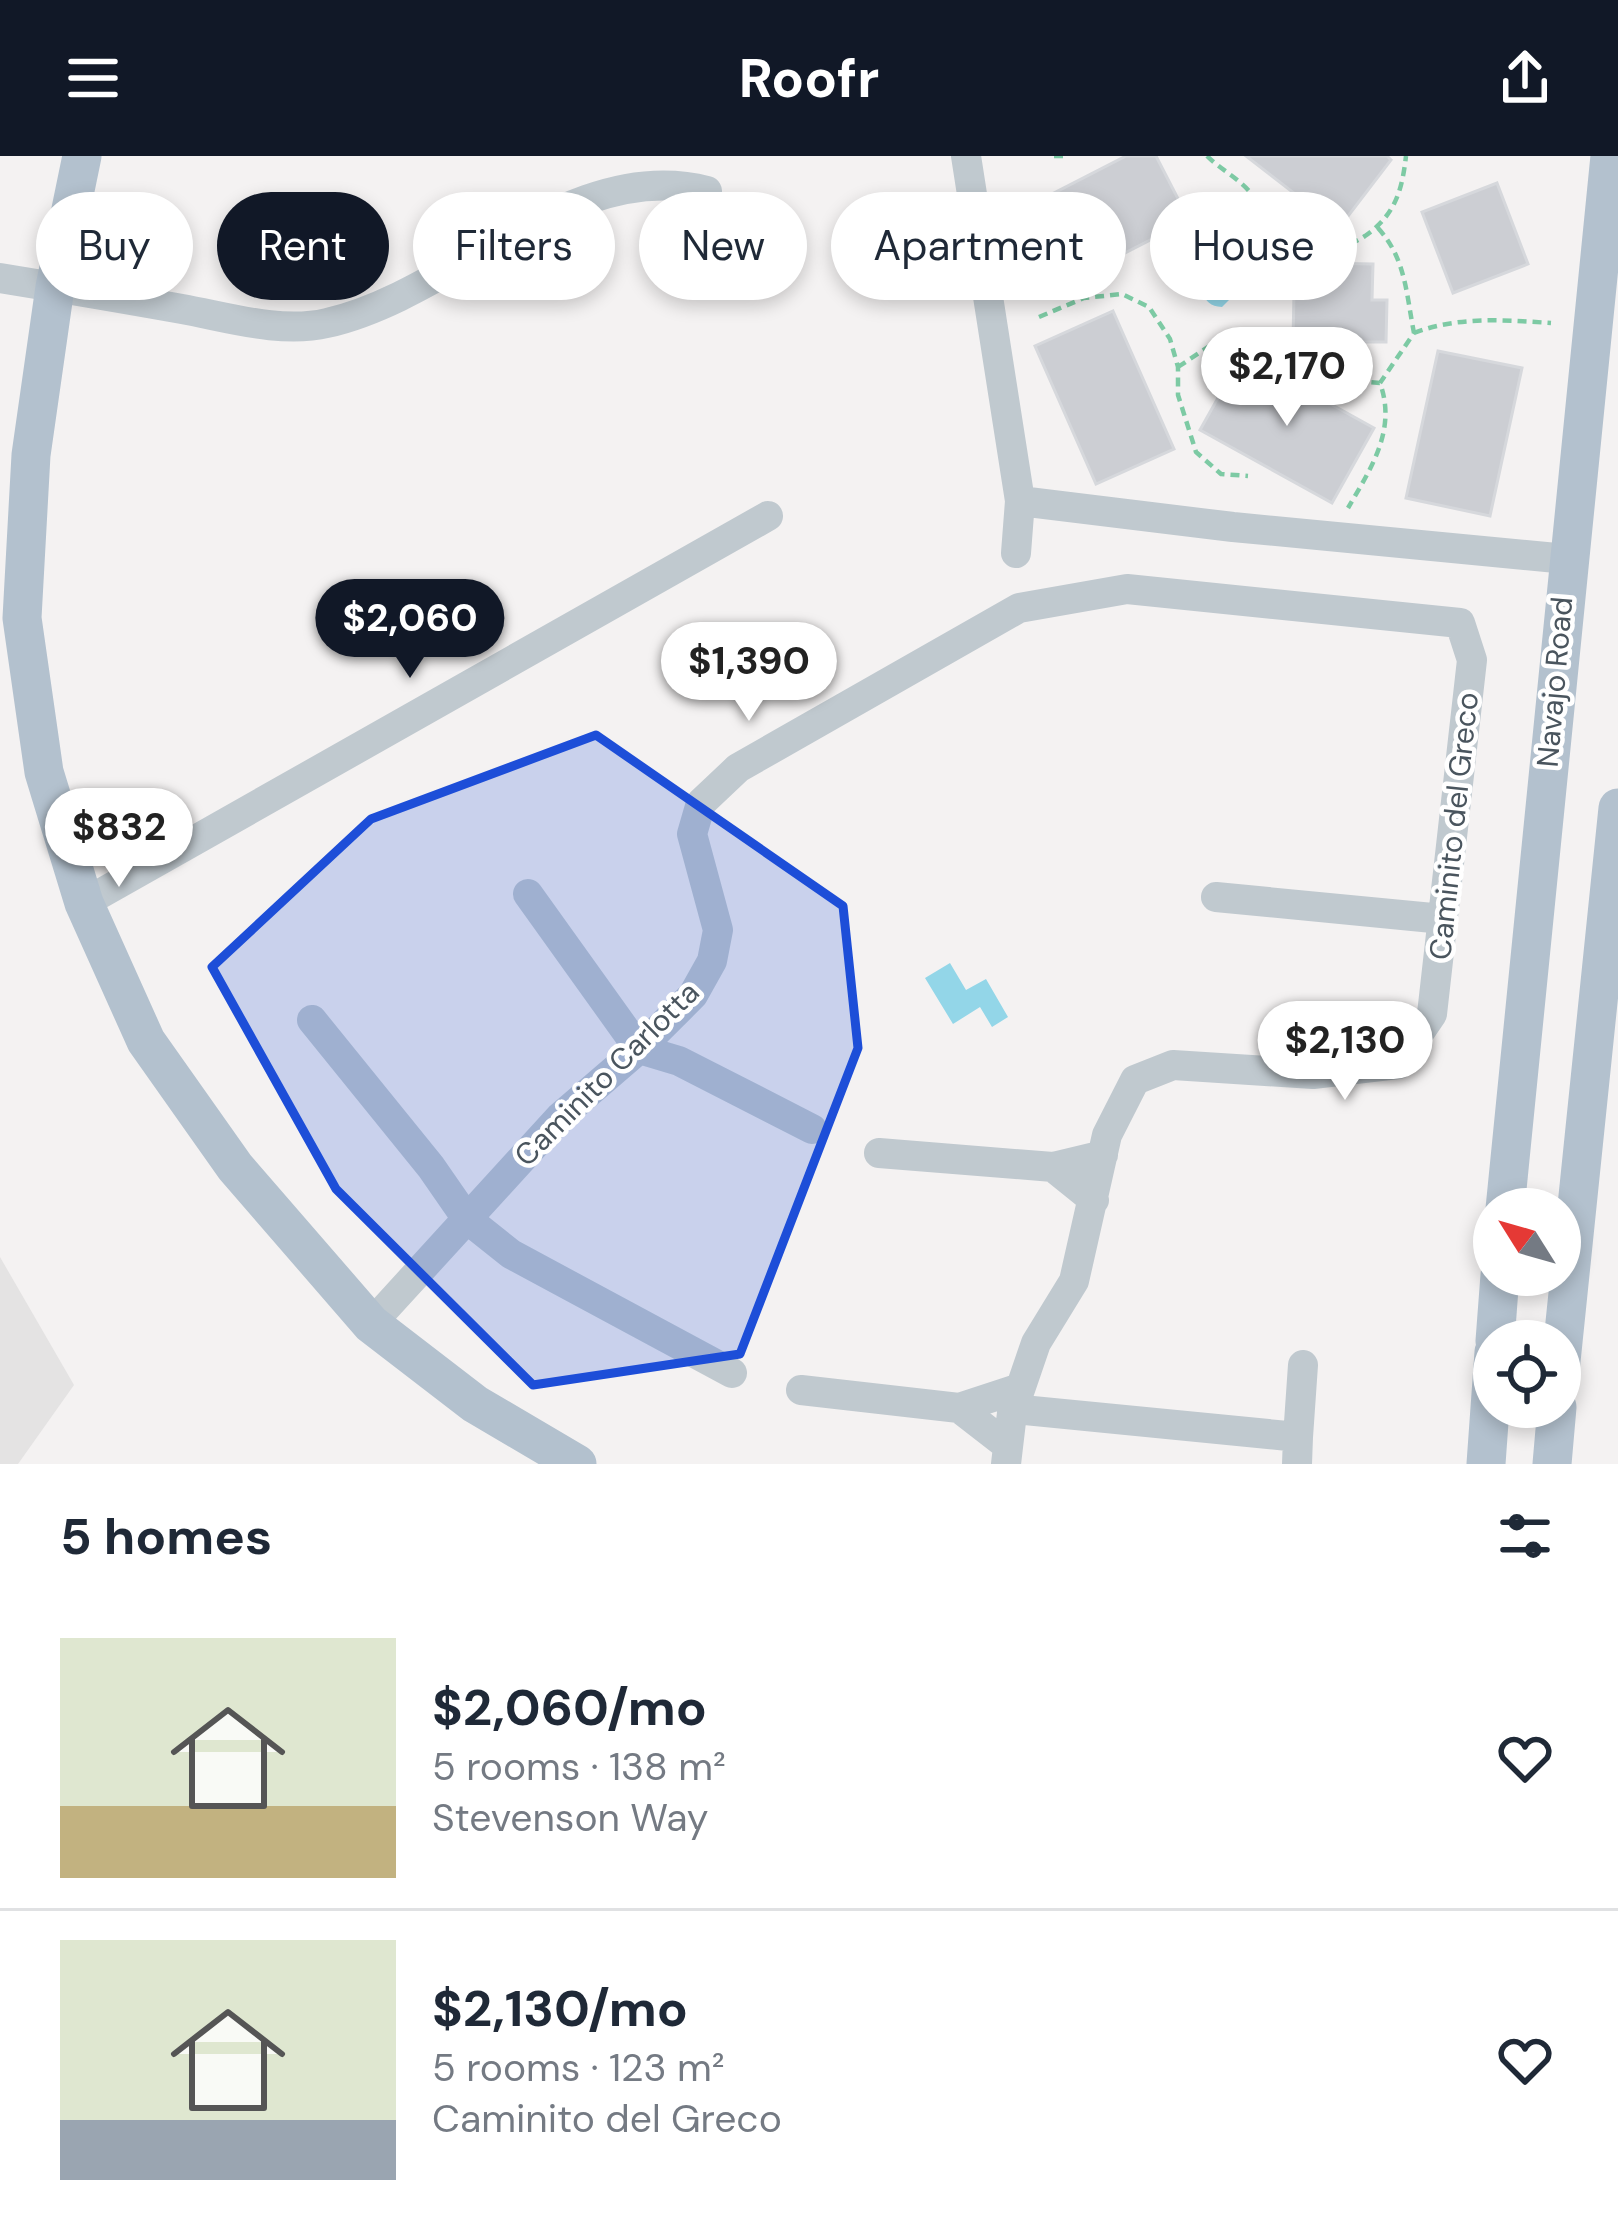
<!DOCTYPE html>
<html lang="en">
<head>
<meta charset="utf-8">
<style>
	body { margin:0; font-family:"DM Sans",sans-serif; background:#f2f2f3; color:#1f2937; height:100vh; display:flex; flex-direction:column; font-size:45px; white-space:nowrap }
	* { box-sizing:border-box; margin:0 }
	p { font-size:39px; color:#747a83 }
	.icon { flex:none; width:66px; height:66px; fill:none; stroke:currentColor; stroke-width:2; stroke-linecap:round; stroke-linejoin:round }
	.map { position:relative; height:1308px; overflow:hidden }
	.sheet { display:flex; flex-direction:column; background:#fff; flex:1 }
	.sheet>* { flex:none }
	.banner { position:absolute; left:36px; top:36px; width:1548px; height:108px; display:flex; gap:24px }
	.needle { width:78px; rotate:307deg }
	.buttons { position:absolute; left:1473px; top:1032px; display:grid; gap:24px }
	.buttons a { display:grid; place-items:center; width:108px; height:108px; border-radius:50%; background:#fff; box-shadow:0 6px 18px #0003; font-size:60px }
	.price { position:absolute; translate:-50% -102px; padding:0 27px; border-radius:42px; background:#fff; color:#222; font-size:39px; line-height:78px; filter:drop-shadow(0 3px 6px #0008) }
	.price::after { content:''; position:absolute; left:50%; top:72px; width:36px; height:27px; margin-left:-18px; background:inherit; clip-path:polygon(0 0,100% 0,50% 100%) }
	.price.active { background:#111827; color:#fff }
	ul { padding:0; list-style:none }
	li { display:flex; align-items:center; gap:36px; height:300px; padding:0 60px }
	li+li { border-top:3px solid #e0e1e3 }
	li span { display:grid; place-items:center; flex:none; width:336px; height:240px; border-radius:0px; color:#555 }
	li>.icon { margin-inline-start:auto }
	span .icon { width:144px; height:144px; fill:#fffc; stroke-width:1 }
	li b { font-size:51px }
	h2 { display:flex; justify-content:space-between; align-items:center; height:144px; padding:0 60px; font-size:51px }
	.chip { padding:0 42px; border-radius:54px; background:#fff; box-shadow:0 6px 18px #0003; font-size:42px; line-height:108px }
	.chip.active { background:#111827; color:#fff }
	header { display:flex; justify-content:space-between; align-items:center; height:156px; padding:0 60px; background:#111827; color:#fff; font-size:54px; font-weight:700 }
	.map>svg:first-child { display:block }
</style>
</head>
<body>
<header><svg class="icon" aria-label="menu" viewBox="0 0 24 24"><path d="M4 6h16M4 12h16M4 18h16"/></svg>Roofr<svg class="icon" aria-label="share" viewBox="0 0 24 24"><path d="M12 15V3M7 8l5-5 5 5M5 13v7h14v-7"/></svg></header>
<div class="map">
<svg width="1618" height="1308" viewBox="0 0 1618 1308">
	<rect width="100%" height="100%" fill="#f4f2f2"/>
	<path fill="#e4e3e3" d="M0 1101 74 1229 18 1308H0Z"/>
	<path fill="#93d6e8" d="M1239 81 1254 88 1255 104 1269 108 1277 116 1276 124 1266 128 1261 143H1254L1242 131 1222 151C1210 150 1206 146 1202 135L1230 109 1233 89Z
		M950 807 966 834 986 823 1008 861 992 871 980 851 953 868 925 822Z"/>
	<path fill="#ccced3" stroke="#d6d8dc" stroke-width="3" d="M1126 0H1156L1189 64 1055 133 1015 57Z
		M1246 0H1387L1391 4 1339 72Z
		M1497 27 1528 108 1453 137 1422 56Z
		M1313 107 1373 108 1372 144H1387L1386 186H1293L1294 136H1313Z
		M1113 155 1174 293 1096 328 1035 190Z
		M1438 195 1522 212 1490 360 1406 342Z
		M1242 199 1374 272 1332 347 1200 274Z"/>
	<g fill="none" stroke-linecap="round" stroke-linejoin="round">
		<path stroke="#7dcaa4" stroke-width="4.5" stroke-dasharray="9 6" stroke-linecap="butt" d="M1054 0H1066
			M1207 0C1220 13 1238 22 1250 36 1257 42 1260 52 1266 60 1291 92 1330 103 1365 80 1395 59 1402 35 1406 0
			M1378 72C1406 103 1406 137 1414 177L1380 227
			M1039 161 1084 142 1122 138 1149 151 1170 183 1178 211V239L1196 296 1221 318 1248 320
			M1414 177C1458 160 1505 164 1551 167
			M1178 211 1211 189 1252 181 1349 224 1380 227C1397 274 1371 312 1348 352"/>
		<path stroke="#c0c9cf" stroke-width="30" d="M966 0 1020 345 1233 371 1567 403
			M0 122C61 132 121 142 182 153 227 161 281 178 327 167 453 139 573 0 707 35
			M1016 397 1020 345
			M528 738 639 893 679 905 812 973
			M1216 741 1443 763
			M84 747 768 360
			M312 864 431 1011 467 1063 511 1098 732 1217
			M879 997 1053 1011
			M1094 1044 1053 1011 1103 999
			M371 1168 560 961 639 893 693 839 712 805 718 774 692 678 701 647 738 612 1019 452 1127 433 1460 467 1472 504 1432 858 1398 908 1313 918 1173 909 1135 924 1107 979 1074 1125 1036 1187 1012 1257 1006 1308
			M801 1234 959 1252
			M1013 1253 1298 1281 1297 1308
			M1298 1281 1303 1209
			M1008 1290 959 1252 1020 1232"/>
		<path stroke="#b3c1ce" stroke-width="39" d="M82 0 55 131 31 299 22 462 44 616 84 747 146 885 235 1011 371 1168 475 1248 577 1308
			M1505 1053 1610 0
			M1495 1185 1500 1119
			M1560 1215 1618 652
			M1486 1308 1494 1196
			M1552 1308 1557 1251"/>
	</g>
	<path fill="#1d4ed8" fill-opacity="0.2" stroke="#1d4ed8" stroke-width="9" stroke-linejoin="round" d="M596 579 843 750 858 892 740 1198 533 1229 336 1033 212 811 371 663Z"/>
	<g text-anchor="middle" stroke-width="9" stroke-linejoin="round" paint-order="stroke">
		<g font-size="30" fill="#4a555e" stroke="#fff">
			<text transform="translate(1555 526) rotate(-85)" y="10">Navajo Road</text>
			<text transform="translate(1454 670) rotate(-84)" y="10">Caminito del Greco</text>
			<text transform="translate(607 918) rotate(-45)" y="10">Caminito Carlotta</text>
		</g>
	</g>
</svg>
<div class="buttons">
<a><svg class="needle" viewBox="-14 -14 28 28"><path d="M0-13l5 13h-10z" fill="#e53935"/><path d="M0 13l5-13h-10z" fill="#747a83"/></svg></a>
<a><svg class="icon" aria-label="locate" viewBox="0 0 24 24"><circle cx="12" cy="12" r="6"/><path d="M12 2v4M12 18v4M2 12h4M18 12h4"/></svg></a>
</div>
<b class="price" style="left:1287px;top:273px">$2,170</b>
<b class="price active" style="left:410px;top:525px">$2,060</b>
<b class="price" style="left:749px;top:568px">$1,390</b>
<b class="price" style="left:119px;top:734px">$832</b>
<b class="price" style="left:1345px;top:947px">$2,130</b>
<div class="banner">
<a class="chip">Buy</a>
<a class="chip active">Rent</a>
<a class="chip">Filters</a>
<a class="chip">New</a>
<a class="chip">Apartment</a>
<a class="chip">House</a>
</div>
</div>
<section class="sheet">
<h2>5 homes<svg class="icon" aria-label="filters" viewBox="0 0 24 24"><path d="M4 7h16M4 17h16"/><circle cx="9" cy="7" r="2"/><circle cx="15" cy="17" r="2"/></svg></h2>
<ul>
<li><span style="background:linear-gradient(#dfe7d0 70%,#c2b280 0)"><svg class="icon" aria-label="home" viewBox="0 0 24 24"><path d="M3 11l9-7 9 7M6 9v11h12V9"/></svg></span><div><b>$2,060/mo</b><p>5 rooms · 138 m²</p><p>Stevenson Way</p></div><svg class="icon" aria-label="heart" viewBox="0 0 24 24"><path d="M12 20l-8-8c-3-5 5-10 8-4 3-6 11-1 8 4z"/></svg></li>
<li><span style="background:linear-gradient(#dfe7d0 75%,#9aa5b1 0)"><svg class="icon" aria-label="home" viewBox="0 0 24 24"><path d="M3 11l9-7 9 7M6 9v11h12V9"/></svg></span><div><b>$2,130/mo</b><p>5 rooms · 123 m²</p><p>Caminito del Greco</p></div><svg class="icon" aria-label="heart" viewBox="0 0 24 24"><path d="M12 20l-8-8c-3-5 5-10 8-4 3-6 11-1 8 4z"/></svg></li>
</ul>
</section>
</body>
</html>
